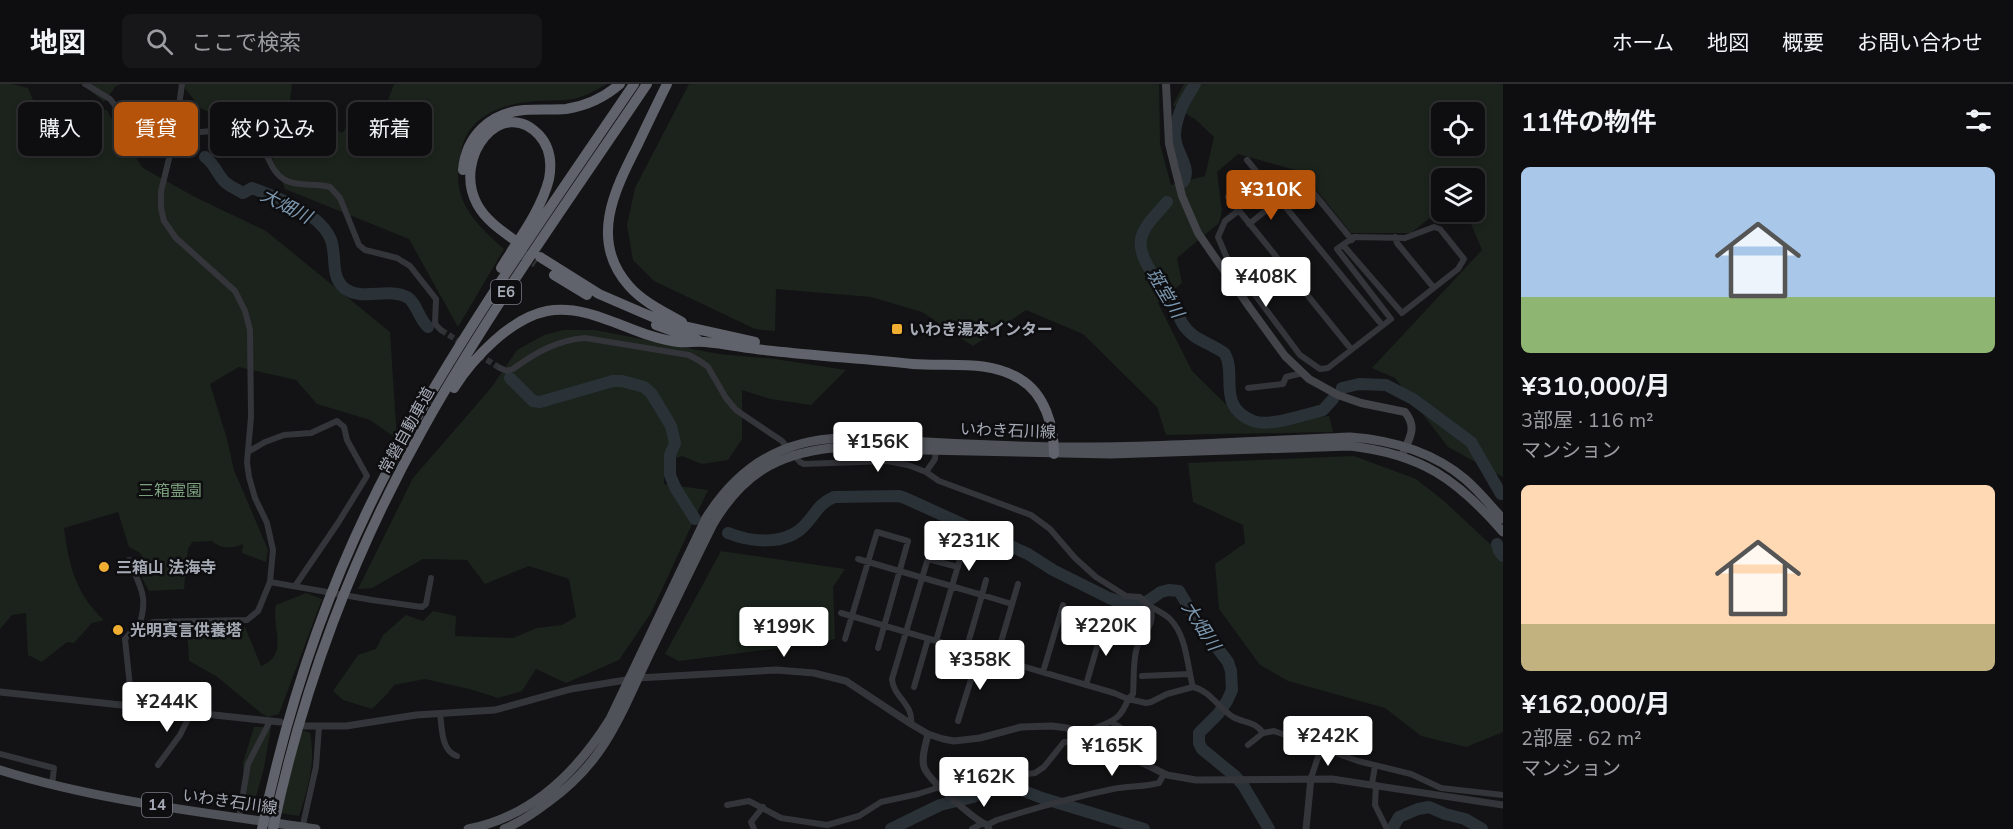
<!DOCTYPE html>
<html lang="ja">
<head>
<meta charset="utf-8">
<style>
	body { margin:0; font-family:"Nunito Sans","Noto Sans JP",sans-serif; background:#171719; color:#f1f3f6; height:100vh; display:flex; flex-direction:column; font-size:22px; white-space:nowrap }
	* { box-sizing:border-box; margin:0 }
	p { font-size:20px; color:#9b9c9f }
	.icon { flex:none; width:33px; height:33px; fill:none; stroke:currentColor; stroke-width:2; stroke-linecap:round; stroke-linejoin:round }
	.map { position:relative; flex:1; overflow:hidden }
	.panel { display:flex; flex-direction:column; background:#0e0e10; width:510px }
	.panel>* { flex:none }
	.hud { position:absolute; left:18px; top:18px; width:570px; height:54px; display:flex; gap:12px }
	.fabs { position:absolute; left:1431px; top:18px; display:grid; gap:12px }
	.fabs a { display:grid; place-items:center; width:54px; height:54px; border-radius:9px; background:#0e0e10; box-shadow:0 3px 9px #0003,0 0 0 2px #2e2e30; font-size:30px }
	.price { position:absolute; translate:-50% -51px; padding:0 14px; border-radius:6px; background:#fff; color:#222; font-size:20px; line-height:39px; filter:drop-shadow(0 2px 3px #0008) }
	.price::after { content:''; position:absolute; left:50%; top:36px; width:18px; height:14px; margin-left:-9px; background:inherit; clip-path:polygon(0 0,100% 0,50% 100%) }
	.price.active { background:#b45309; color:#fff }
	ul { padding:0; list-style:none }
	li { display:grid; align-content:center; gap:12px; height:318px; padding:0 18px }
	li span { display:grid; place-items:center; height:186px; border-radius:9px; color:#555 }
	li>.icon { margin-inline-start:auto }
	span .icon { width:108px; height:108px; fill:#fffc; stroke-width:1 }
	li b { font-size:26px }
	h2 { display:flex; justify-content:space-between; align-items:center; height:72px; padding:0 18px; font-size:26px }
	.chip { padding:0 21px; border-radius:9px; background:#0e0e10; box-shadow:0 3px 9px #0003,0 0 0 2px #2e2e30; font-size:21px; line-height:54px }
	.chip.active { background:#b45309; color:#fff }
	header { display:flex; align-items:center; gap:36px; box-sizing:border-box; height:84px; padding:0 30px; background:#0e0e10; border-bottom:2px solid #2e2e30 }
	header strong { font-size:28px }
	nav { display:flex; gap:33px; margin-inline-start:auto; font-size:21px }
	.search { width:420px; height:54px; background:#171719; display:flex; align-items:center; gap:15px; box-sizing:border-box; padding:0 21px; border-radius:9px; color:#9b9c9f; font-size:22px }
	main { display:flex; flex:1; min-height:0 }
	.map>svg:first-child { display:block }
</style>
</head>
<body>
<header>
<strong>地図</strong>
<div class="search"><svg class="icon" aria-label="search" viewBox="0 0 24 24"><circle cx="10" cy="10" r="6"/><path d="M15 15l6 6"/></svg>ここで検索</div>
<nav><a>ホーム</a><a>地図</a><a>概要</a><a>お問い合わせ</a></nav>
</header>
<main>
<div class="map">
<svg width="1503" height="745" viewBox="0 0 1503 745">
	<rect width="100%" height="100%" fill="#131315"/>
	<path fill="#1b231c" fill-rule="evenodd" d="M0 0H12L28 4 33 16 107 26 119 49 143 84 195 113 266 147 390 248 397 355 370 336 317 320 296 296 239 283 210 300 227 355 234 386 268 466 266 478 242 469 243 460C232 465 221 465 212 457L192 458 188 465 184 505 149 507 142 494 150 485 140 469 129 463 118 428 64 444C69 481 75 509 104 536L92 539 74 559 67 558 42 578 28 571 26 529 12 531 0 545Z
		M82 0H122L116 2 104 18Z
		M182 0H292L290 17 316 29 328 42 342 49 361 25 385 24 394 0H607C597 5 585 13 573 15 561 17 549 16 536 17 509 19 475 28 464 57 461 64 461 72 459 80 453 119 477 141 504 165L458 243 409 155 285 105 263 52 200 24Z
		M689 0H1159L1160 60 1171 101 1205 92 1214 53 1196 36 1173 21 1184 0H1503V393L1448 363 1395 294 1372 284 1482 166 1466 128H1474V94H1442L1441 125 1411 149H1351L1302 88 1238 70 1217 88 1222 127 1219 139 1177 174 1182 199 1158 219 1192 287 1246 340 1329 332 1333 348 1166 351 1157 323 1083 250 1026 226 973 262 922 228 871 213 776 205 775 247 755 245 654 197 633 176 627 141 635 104ZM1442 28H1474V62H1442Z
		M563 246H595L719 270 775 275 846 286 811 321 770 315 742 306V355L728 376 702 380 682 372 664 378V400L708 406 651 529 619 576 566 599 536 585 522 607 498 614 473 606 425 595 394 601 388 609 372 625 343 616 333 607 358 571 376 565 383 551 406 531 423 537 433 527 456 532 455 552 513 554 537 544 562 541 576 533 569 495 529 482 485 500 467 476 423 475 372 504 358 505 413 394 491 304 517 266 544 251Z
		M1354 372 1416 395 1444 417 1503 472V648L1466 663 1421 652 1385 624 1288 597 1260 581 1219 525 1215 480 1245 459 1243 441 1193 418 1188 379Z
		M721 467 845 485 833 503 835 555 786 563 679 577 665 570Z
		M306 509 322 515 279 630 268 633 261 629 216 592 189 577 187 543H245L261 582C290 570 271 545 276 521Z
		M254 643H271L264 684 252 727 244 726 243 679Z
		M302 646 310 649C316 677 308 705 299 732L280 729Z"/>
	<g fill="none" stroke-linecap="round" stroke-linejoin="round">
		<path stroke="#2a3238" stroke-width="12" d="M205 73C216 81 217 91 226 99 231 103 238 106 243 109L252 104C277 114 320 128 331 156 337 172 330 192 344 204 362 218 388 203 407 213 417 219 418 234 428 243
			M1183 98C1193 83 1174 69 1175 49 1177 29 1185 16 1195 0
			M1167 118C1142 146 1129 156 1154 192 1158 198 1165 203 1169 209 1180 225 1175 237 1194 252 1201 257 1222 266 1225 270 1237 291 1216 322 1253 337 1268 343 1300 332 1316 328L1323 326 1333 315
			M510 294 533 317 540 318 613 297H622L644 303 651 309 659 322 671 342 675 359 670 371V391L676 405 695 435
			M1342 304 1359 300 1386 301 1413 315 1471 358 1501 410
			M728 449C750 458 785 462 804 442 815 431 818 420 834 413L899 412 905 414 1028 470 1053 486 1109 514 1123 519 1142 521 1161 508 1169 506 1179 507 1199 540 1228 578 1231 587 1232 606 1227 617 1218 630 1199 649V659L1202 665 1235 692 1243 701 1269 745
			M1497 460 1499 467 1503 472
			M891 745 940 721 973 713 988 703H1009L1024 707 1042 714 1144 745
			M1392 745 1399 733 1418 725 1429 723 1445 730 1465 735 1482 745"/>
		<path stroke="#303135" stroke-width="6" stroke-dasharray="6 3" stroke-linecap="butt" d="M441 246 463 260
			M479 271 500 284"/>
		<path stroke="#303135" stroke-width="10" stroke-dasharray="10 5" stroke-linecap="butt" d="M509 161 536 179"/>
		<path stroke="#34353a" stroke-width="6" d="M85 0 110 15 132 43 174 55
			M175 51C202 49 249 36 264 66 270 77 273 89 285 96 298 103 316 99 330 103L340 114 359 161 365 166 397 174 410 182 436 215 435 240 441 246
			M1247 76 1382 241
			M1303 96 1352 156
			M1228 113 1351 265
			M1238 127 1225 137 1218 153 1226 172 1300 271 1320 285 1328 284 1391 235 1337 165 1354 153 1405 154 1434 143 1440 145 1464 175 1458 185 1402 229 1343 161
			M1249 140 1279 116
			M1395 153 1397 159 1434 204
			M500 284 507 287 513 285C535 269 557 256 585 254L689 271 700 277 708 283 726 314 736 326 782 357 800 378 804 380 887 377 908 381 926 388 935 375 936 363
			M1248 304 1283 300 1286 293 1303 289
			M248 368 265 358 284 351 311 349 337 337 344 343 347 356 367 392 338 439 295 502
			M926 388 939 397 1031 431 1050 445 1075 474 1096 493 1126 512 1140 513 1150 522
			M858 475 982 511 966 566
			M928 475 958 483
			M129 476C140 503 149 512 139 542
			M986 496 982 511 1012 520
			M270 498 372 516 422 523 426 520 431 494
			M841 529 1114 609 1128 615C1119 642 1104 637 1084 650
			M845 555 877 448 908 457 878 564
			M936 557 962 468
			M996 575 1018 500
			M1043 588 1063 521
			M1142 592 1189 590
			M1086 601 1104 539
			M914 603 928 555
			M1193 603 1167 610 1151 618 1146 619 1128 615 1133 610C1134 596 1133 581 1136 567 1140 548 1157 544 1150 522 1156 526 1165 530 1170 535 1187 552 1187 582 1193 603 1211 607 1218 624 1233 633 1244 639 1255 637 1263 649
			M132 622 125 555 132 547 139 542 154 538 247 536 258 527 270 498 273 466 267 439 255 414 249 393 247 378 251 333 250 246 245 227 235 207 176 154 164 137 161 124V107L175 51 182 0
			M440 629C442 644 441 667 457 672
			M958 637 979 570
			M1113 639 1146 659
			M911 640C914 620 893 613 892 595L934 454
			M1248 661 1263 649 1274 647 1358 677 1411 690 1441 704 1503 711
			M0 670 54 684 52 701
			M158 681 180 651 191 629
			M1311 694 1321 664
			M1372 700 1375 682
			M1376 701 1375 721 1387 745
			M727 721 749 717 781 734 827 741 859 732 881 718 918 710 968 694 982 691 1013 692 1035 689 1044 683 1064 658H1086L1090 654
			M239 734 248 680 270 637
			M987 741 997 736C1035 724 1074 713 1113 705 1128 702 1144 703 1159 699L1164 690
			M302 745 316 683 319 643
			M754 745 751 738 763 723
			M972 745 983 739"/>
		<path stroke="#34353a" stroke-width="7" d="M0 608 280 638
			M305 642H346L416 631 495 626 571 605 638 594 776 586 814 589 846 597 911 640 928 650 943 655 954 657 980 654 1021 643 1052 642 1067 644 1084 650 1167 691 1196 696 1332 695 1503 721
			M928 650C926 660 921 673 924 683 928 696 975 736 987 741L989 745
			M1306 745 1311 694"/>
		<path stroke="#42444a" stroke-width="8" d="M1166 0 1169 60 1182 112 1198 149 1250 224 1285 272 1309 295 1338 311 1361 319 1405 328C1418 344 1409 355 1402 371"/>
		<path stroke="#505259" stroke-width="9" d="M0 686C102 718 210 729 316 745
			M468 745C531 733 577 688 610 635L706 434C728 399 758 371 800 360 834 350 873 355 908 357 957 360 1006 362 1054 363 1153 364 1251 357 1350 353 1390 356 1433 368 1465 395 1479 407 1491 422 1503 435
			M504 745C519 739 534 729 547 719 606 677 619 633 649 571 670 528 691 484 713 440 742 391 776 370 832 364L1111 370 1350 362C1421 370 1457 395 1503 448"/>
		<path stroke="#60636b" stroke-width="10" d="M667 0C657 20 647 41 637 62 614 107 589 157 629 202 643 218 664 228 682 238
			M463 86C466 52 490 29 524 26 538 25 552 26 566 25 586 22 605 13 620 0
			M540 173 599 210 643 229 665 238 755 258
			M501 184C518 156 541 127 549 95 552 79 550 63 539 51 502 11 452 73 477 120 485 135 499 145 513 155
			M554 191 587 211
			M656 241 698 256
			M454 304C473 274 511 234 547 227 593 219 633 253 678 258 687 259 696 257 705 258 728 260 750 265 773 267 819 272 866 275 913 280 948 283 988 275 1020 295 1045 310 1054 342 1054 370
			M262 745C288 619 331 492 392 378 463 246 550 124 634 0
			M273 745C302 605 354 467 424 343 491 224 571 113 647 0"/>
	</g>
	<g fill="#efae31" stroke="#0e0e10" stroke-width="2">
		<rect x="891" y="239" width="12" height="12" rx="3"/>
		<circle cx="104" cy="483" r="6"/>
		<circle cx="118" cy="546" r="6"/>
	</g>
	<g text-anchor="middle" stroke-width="5" stroke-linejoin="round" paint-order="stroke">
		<g fill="#0e0e10" stroke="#787b84" stroke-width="1.5">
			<rect x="491" y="196" width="30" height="24" rx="4.5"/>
			<rect x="142" y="709" width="30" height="24" rx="4.5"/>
		</g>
		<g font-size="15" font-weight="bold" fill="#a5aab5">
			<text x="506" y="213">E6</text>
			<text x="157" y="726">14</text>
		</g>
		<g font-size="16" font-weight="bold" fill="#a5aab5" stroke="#0e0e10" text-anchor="start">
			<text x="909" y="251">いわき湯本インター</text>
			<text x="116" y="489">三箱山 法海寺</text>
			<text x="130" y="552">光明真言供養塔</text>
		</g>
		<g font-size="16" fill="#a5aab5" stroke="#0e0e10">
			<text transform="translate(406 346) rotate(-61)" y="6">常磐自動車道</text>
			<text transform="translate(1008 346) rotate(2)" y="6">いわき石川線</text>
			<text transform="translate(230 717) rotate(8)" y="6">いわき石川線</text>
		</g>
		<g font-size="16" fill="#7ca07e" stroke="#0e0e10">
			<text x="170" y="412">三箱霊園</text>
		</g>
		<g font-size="18" font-style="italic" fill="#7c98b0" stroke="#0e0e10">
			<text transform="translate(286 122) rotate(27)" y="6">大畑川</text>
			<text transform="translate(1165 209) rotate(59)" y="6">斑堂川</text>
			<text transform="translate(1201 542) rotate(57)" y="6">大畑川</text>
		</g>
	</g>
</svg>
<div class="fabs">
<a><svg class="icon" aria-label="locate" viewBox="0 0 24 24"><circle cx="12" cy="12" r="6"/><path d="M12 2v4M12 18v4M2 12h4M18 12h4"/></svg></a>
<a><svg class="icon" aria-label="layers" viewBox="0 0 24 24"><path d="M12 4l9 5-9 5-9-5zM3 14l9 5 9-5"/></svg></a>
</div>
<b class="price active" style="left:1271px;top:137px">¥310K</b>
<b class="price" style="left:1266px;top:224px">¥408K</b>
<b class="price" style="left:878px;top:389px">¥156K</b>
<b class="price" style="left:969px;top:488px">¥231K</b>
<b class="price" style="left:1106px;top:573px">¥220K</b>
<b class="price" style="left:784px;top:574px">¥199K</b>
<b class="price" style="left:980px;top:607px">¥358K</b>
<b class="price" style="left:167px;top:649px">¥244K</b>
<b class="price" style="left:1328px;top:683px">¥242K</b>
<b class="price" style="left:1112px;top:693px">¥165K</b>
<b class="price" style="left:984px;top:724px">¥162K</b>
<div class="hud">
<a class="chip">購入</a>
<a class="chip active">賃貸</a>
<a class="chip">絞り込み</a>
<a class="chip">新着</a>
</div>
</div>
<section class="panel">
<h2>11件の物件<svg class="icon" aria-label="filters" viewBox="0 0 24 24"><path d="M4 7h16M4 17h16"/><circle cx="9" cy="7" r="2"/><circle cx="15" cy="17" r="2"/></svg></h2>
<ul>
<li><span style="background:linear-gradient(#a9c7e8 70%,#8fb573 0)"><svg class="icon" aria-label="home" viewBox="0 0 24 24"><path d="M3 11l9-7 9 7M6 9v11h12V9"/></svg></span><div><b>¥310,000/月</b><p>3部屋 · 116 m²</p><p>マンション</p></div></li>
<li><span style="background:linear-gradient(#ffd9b3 75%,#c2b280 0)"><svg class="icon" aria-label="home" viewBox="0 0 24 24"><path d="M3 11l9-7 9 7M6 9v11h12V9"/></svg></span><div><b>¥162,000/月</b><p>2部屋 · 62 m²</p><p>マンション</p></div></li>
</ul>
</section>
</main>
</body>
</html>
